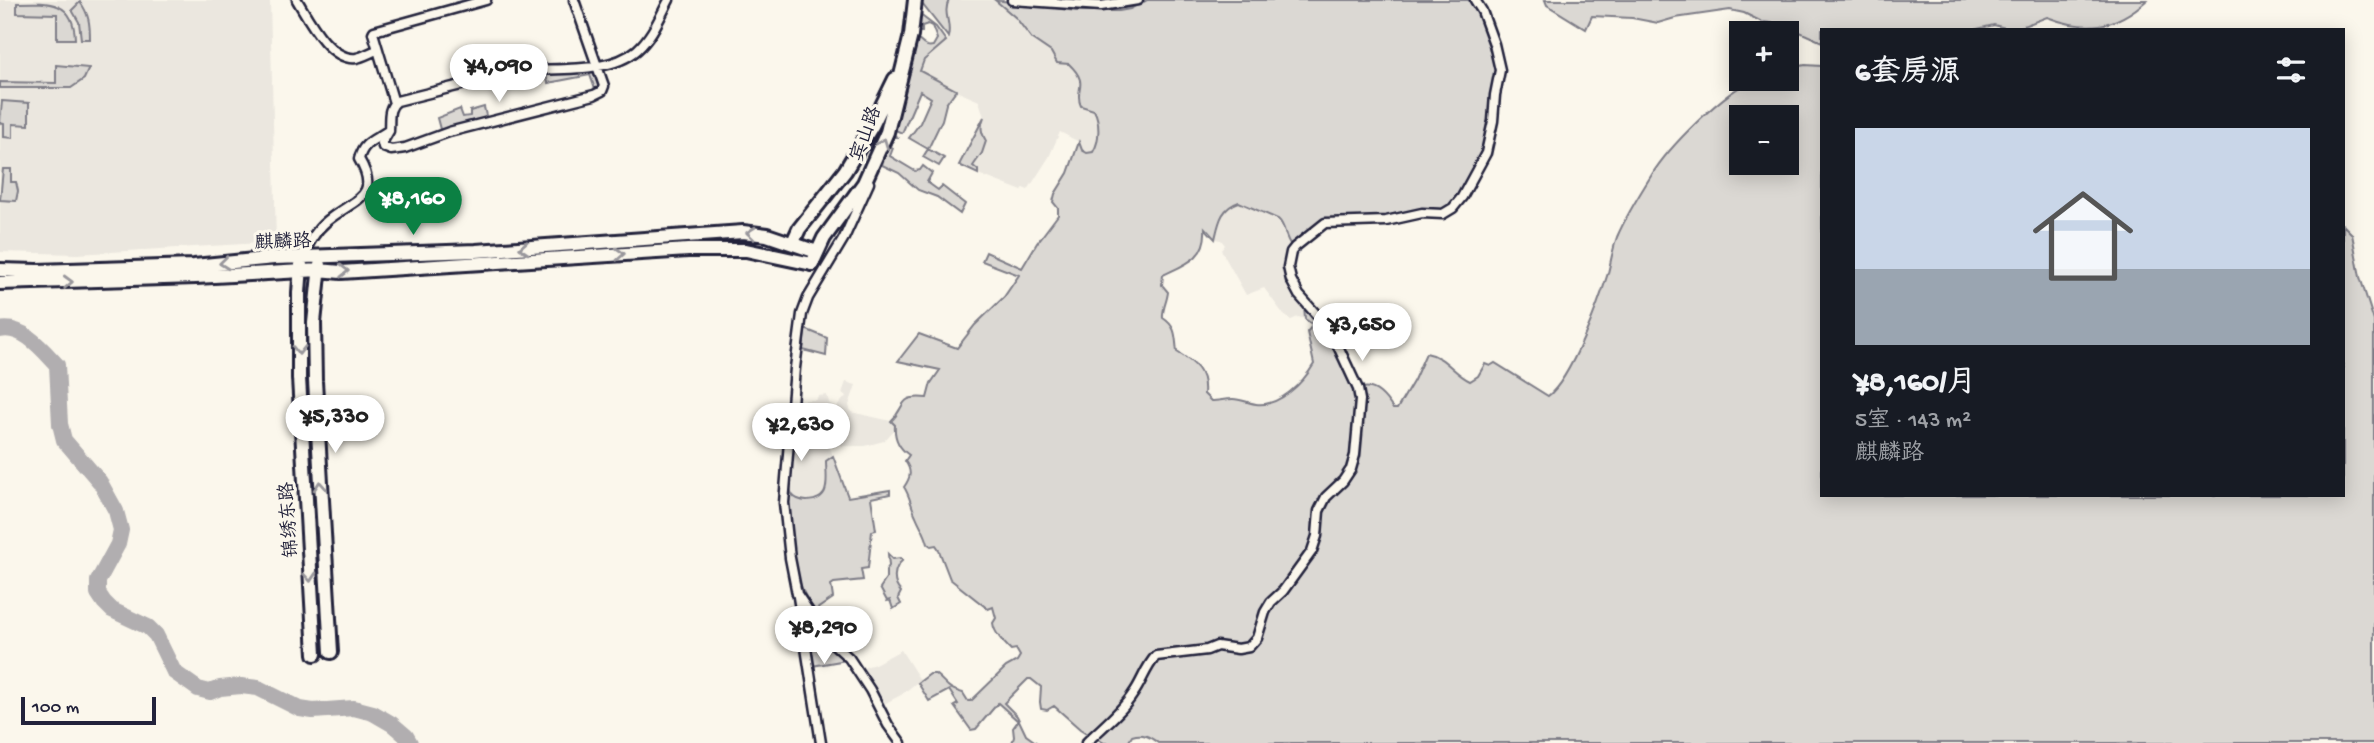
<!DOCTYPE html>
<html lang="zh">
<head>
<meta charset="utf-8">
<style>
	body { margin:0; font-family:"Gochi Hand","LXGW WenKai TC",sans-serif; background:#20242c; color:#f1f3f6; height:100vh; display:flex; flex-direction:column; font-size:26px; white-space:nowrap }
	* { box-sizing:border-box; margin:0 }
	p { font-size:23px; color:#9ea1a6 }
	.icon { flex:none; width:38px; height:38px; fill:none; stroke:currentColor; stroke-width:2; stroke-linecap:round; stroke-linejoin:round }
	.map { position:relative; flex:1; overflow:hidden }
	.sheet { position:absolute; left:1820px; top:28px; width:525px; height:469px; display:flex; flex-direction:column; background:#171b24; border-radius:0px; box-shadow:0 4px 18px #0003 }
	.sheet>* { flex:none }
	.fabs { position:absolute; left:1729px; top:21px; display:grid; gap:14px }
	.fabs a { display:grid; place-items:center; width:70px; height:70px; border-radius:0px; background:#171b24; box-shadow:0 4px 18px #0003; font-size:35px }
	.scale { position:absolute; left:21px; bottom:18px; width:135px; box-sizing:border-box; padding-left:7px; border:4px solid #22223b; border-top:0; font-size:19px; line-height:24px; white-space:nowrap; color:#22223b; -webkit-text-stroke:5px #fbf7ec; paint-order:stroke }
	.price { position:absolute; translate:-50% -60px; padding:0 16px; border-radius:24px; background:#fff; color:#222; font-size:23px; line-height:46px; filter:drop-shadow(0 2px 4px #0008) }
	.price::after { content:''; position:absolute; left:50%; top:42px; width:21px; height:16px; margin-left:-10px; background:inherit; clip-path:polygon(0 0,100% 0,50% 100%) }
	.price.active { background:#0b8043; color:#fff }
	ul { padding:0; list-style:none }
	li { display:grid; align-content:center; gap:14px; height:371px; padding:0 35px }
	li+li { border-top:2px solid #363941 }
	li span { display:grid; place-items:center; height:217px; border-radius:0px; color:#555 }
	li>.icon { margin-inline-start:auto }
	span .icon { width:126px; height:126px; fill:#fffc; stroke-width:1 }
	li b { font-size:30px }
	h2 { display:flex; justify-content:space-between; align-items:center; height:84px; padding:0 35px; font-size:30px }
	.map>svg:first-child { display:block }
</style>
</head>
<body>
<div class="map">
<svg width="2374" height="743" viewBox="0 0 2374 743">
	<rect width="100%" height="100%" fill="#fbf7ec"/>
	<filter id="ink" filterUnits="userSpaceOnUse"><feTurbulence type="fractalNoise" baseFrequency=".0143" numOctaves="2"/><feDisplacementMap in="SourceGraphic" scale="14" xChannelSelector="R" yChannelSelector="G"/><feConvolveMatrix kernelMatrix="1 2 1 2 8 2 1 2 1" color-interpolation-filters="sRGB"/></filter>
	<g filter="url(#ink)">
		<path fill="#ebe7df" d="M0 0H270L276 242 77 254 0 252Z
			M949 0H995L1016 18 1032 39 1076 70 1081 80 1078 100 1094 110 1098 118 1097 145 1093 152 1087 154 1082 150 1079 142 1060 132 1049 157 1028 190 1023 188 1022 191 978 174V170L972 166 977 159 984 117 979 101 947 87 920 71 924 60 946 41 950 33 945 10Z
			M1239 202 1278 219 1283 224 1286 239 1291 245 1286 260 1304 304 1305 319 1298 317 1291 320 1284 315 1264 288 1246 295 1221 250 1225 245 1221 240 1215 239 1224 211 1229 205Z
			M846 382 856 385 849 405 851 412 891 421 894 423 896 428 884 441 865 446H842L838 442H831L829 446 833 456 826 462 825 493 811 501 796 497 790 492 799 399 805 404V400H816L818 396 827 395 829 403 836 408 846 396 842 393Z
			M901 650 920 680 901 695 880 706 863 670 865 667 875 664Z"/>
		<path fill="#dbd8d3" stroke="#7e7d87" stroke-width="2" fill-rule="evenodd" d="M919 0H949C942 14 952 23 948 37Z
			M995 0 1076 11H1119L1130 9 1147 0H1472L1479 10 1498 67 1484 153 1456 202 1439 213 1402 215 1313 228C1305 234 1300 241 1291 245 1284 237 1286 226 1278 219L1239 202C1221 208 1219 222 1215 239L1205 228C1207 258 1186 264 1163 275L1162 285 1168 292C1167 302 1162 309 1163 318 1177 327 1175 337 1177 352 1195 363 1206 371 1204 394L1211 401C1218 401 1226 399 1233 399 1241 399 1248 403 1256 404 1279 407 1303 383 1314 364L1307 332 1313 325 1305 319 1304 304 1329 332 1356 390V430L1349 468 1325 496 1311 550 1282 590 1256 637 1248 645 1155 654 1131 695 1091 736 1080 729 1054 706 1047 710 1041 709 1040 702 1041 687 1031 679H1028L1004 703 1017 716 1026 735 1037 743H1012L1014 737 1013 728 1018 721 998 703 976 729 971 730 954 706 958 704 949 690 929 701 918 683 930 674H935C948 684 945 688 963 693L968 701H971L1006 667 1017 661 1020 656 1016 649 1011 650C1004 643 994 633 993 623L996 618 993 607 988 609 950 579 938 548 936 545 931 546 928 544C925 532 920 526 916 516 911 506 910 496 904 487 911 477 912 471 905 461L909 455C899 448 894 437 895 425L891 421C907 406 897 395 927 398L931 383 940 370 898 361 919 334 957 348 975 325 1004 297 1019 275 982 261 986 252 1022 268 1037 243 1058 215V208L1053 202 1055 194 1068 173 1079 142 1082 150 1087 153 1093 152C1100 141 1100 121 1094 110L1081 106C1073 89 1091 85 1069 64L1057 63 1051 52 1032 39 1016 18Z
			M1545 0H2147C2115 29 2086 32 2047 17L2013 30 1994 25 1973 30H1822V42L1782 24 1762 22 1744 13 1730 10 1675 18 1658 23 1632 18 1592 16 1586 29 1547 5Z
			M80 2C89 14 90 24 90 39H81L79 22 72 10Z
			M17 3C48 2 74 0 75 39H57V14L17 13Z
			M919 14 936 27 946 41 924 60 920 71 956 90 946 104 942 120 928 149 944 158 939 166 923 157 928 149 909 138 920 123 931 98 920 91 903 131 902 133 893 129 916 38C922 43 925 48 933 46L937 39 932 26 928 24 922 26V32H914Z
			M56 65 89 68 84 79 71 88H0V82L56 83Z
			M1805 65 1822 66V495H2343V225L2352 234 2360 277 2374 321V743H1158C1149 736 1143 733 1132 736L1128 743H1104L1095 737 1106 726 1157 658 1216 648H1249L1266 614 1314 553 1318 522 1327 498 1352 470 1362 388C1376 385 1386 398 1393 409H1397L1414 380 1426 353C1445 356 1453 373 1470 381L1478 376 1485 364 1490 366 1495 363 1548 396C1571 379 1599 302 1608 273 1611 261 1613 248 1617 237 1626 216 1639 195 1651 176 1667 149 1725 89 1755 80 1764 77 1777 79 1787 79V69ZM1741 117H1787V163H1741Z
			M595 70 602 88 596 92 590 75 548 83 545 71 565 74Z
			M2 101 29 103V125L13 124V138L4 137V124L0 123Z
			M484 107 487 120 441 133 437 118 460 109 463 117 470 116V111Z
			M984 117C980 127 981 132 986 141L982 153 973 166 978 170V174L959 165Z
			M894 135 897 137H894L891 147 893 148 890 156 915 171 920 170 923 166 932 173 927 182 938 190 942 186 965 204 960 214 937 197 918 190 899 173 882 165 890 136Z
			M3 169H11V182H16L18 191 16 201 0 200Z
			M805 329 827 338 826 356 803 350Z
			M833 456 848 497 890 490V494L871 498 876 530 872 531 868 568 861 569 863 580 834 583 831 585 833 598 814 611C810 603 804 595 801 586 791 560 786 502 791 475 791 479 789 488 791 492 796 505 821 503 825 491 828 483 826 470 826 461Z
			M888 554 893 559 900 558 903 560C893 568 892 583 901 592L898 598 901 604 893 609 890 600 887 601 880 588 886 579V570L889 566Z
			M805 611 846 660 812 666V651Z"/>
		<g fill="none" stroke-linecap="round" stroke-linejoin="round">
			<path stroke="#b1aeb0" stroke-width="16" d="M0 330C23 325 42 349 57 365L60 424 64 440 100 482 116 511 121 530 118 544 98 581V593L104 602 112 610 148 627 156 635 174 672 198 689 210 692 220 688 241 686 258 688 300 709 313 711 354 708 373 713 392 724 406 736 410 743"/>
			<g stroke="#22223b" stroke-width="13">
				<path id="minor" d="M297 0C308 18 329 61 356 58 363 57 371 52 377 50
					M1012 0 1101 6 1138 0
					M394 103 373 33 374 31 486 0
					M389 131 382 143 383 147 391 150 405 148 449 132 594 95 602 91 604 86 574 0
					M869 183 844 238 808 298 802 314 795 368 784 503 790 558 797 594 826 637 849 658 870 690 888 725 901 743
					M302 257C309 243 315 231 327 221 353 199 382 198 359 159 363 141 376 140 389 130 390 119 387 108 397 101L517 71C553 67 608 75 637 50 652 37 660 17 669 0
					M798 597 821 743
					M1086 743C1102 727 1121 713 1133 694 1142 682 1145 668 1156 656L1207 650 1217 646 1238 649 1249 647 1257 638 1265 612 1271 602 1283 591 1312 551 1317 536 1319 511 1326 497 1343 481 1351 469 1355 455 1360 400 1358 389 1331 331 1299 295 1291 280 1288 267 1291 252 1295 247 1325 223 1386 221 1422 213 1443 214 1453 208 1462 197 1486 153 1493 121 1495 95 1500 70 1494 44 1482 11 1475 0"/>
			</g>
			<g stroke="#22223b" stroke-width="18">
				<path id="secondary" d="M301 265 299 293V378L315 654
					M320 265 314 323 315 381 331 652
					M0 270 37 271 194 266 274 258 476 251 743 232 767 235 817 252
					M0 283 196 277 319 270 341 272 688 250H746L812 264"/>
			</g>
			<g stroke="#22223b" stroke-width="18">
				<path id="primary" d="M793 242 799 229 845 171 872 126 895 79
					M812 264 824 238 864 183 887 132 911 35 915 0"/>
			</g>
			<use href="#minor" stroke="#fbf7ec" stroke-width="8"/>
			<use href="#secondary" stroke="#fbf7ec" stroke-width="12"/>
			<use href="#primary" stroke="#fbf7ec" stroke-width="12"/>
		</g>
		<defs><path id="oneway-chevron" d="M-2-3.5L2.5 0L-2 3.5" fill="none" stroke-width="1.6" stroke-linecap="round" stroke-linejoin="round" transform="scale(1.75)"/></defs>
		<g stroke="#99979c">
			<use href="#oneway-chevron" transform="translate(883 143) rotate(-69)"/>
			<use href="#oneway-chevron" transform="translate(751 233) rotate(-175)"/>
			<use href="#oneway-chevron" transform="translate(524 248) rotate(176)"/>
			<use href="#oneway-chevron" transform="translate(620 254) rotate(-3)"/>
			<use href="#oneway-chevron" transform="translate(224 263) rotate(174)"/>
			<use href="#oneway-chevron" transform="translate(344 271) rotate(-1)"/>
			<use href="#oneway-chevron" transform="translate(68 282) rotate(-2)"/>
			<use href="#oneway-chevron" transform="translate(299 350) rotate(90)"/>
			<use href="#oneway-chevron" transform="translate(320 486) rotate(-94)"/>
			<use href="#oneway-chevron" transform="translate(310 577) rotate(86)"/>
		</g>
	</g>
	<g text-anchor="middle" stroke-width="6" stroke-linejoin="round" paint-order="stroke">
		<g font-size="19" fill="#22223b" stroke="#fbf7ec">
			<text transform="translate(864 133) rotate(-70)" y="7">宾山路</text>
			<text transform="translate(283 240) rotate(-2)" y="7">麒麟路</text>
			<text transform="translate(287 520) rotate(-94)" y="7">锦绣东路</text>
		</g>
	</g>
</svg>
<div class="fabs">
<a>+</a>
<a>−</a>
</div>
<div class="scale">100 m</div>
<b class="price" style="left:499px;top:104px">¥4,090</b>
<b class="price active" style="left:413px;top:237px">¥8,160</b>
<b class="price" style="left:1362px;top:363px">¥3,650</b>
<b class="price" style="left:335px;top:455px">¥5,330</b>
<b class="price" style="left:801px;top:463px">¥2,630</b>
<b class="price" style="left:824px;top:666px">¥8,290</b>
<section class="sheet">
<h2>6套房源<svg class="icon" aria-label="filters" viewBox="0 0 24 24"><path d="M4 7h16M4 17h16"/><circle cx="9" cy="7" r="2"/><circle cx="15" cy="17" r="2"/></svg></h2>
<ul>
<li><span style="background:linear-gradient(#c9d6e8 65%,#9aa5b1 0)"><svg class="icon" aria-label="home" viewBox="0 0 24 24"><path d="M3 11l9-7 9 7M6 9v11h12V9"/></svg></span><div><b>¥8,160/月</b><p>5室 · 143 m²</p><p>麒麟路</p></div></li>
</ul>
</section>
</div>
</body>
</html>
